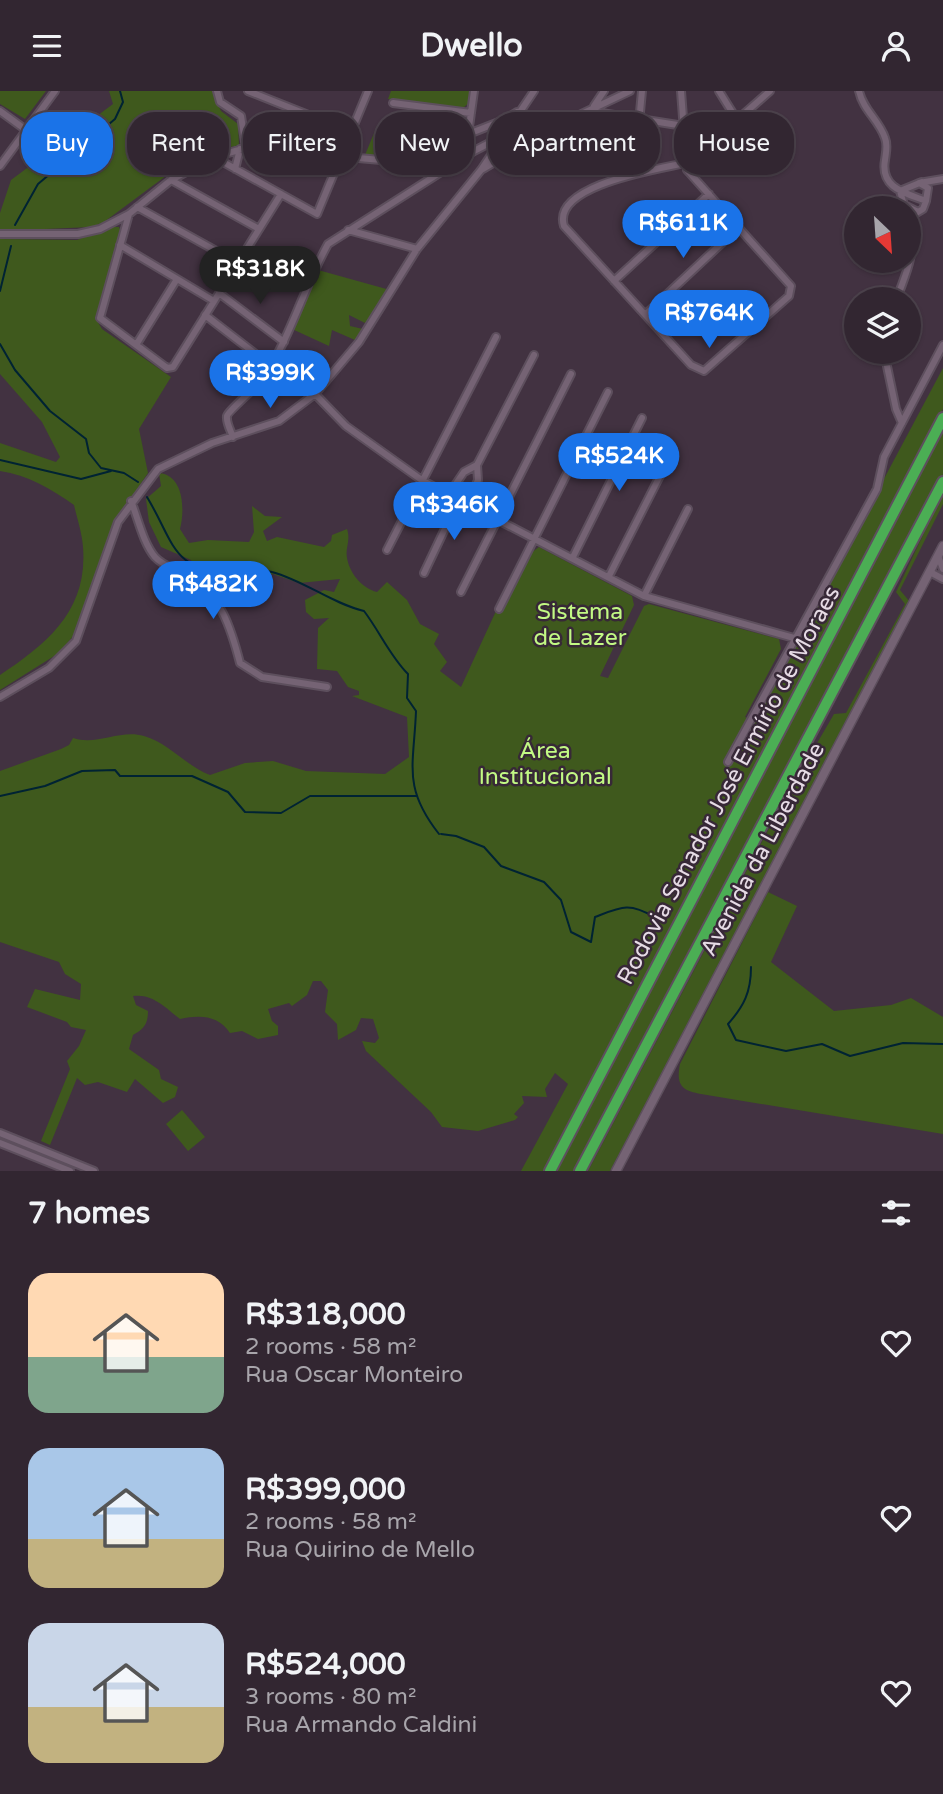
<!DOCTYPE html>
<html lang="en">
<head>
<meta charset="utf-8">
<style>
	body { margin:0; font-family:"Varela Round",sans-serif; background:#3d323d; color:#f1f3f6; height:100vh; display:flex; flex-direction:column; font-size:26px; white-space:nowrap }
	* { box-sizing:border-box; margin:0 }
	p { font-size:23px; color:#a8a5ab }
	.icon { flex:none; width:38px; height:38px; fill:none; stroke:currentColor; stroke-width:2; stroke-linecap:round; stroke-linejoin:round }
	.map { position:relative; height:1080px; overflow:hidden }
	.side { display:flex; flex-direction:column; background:#322631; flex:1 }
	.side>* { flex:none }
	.hud { position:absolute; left:21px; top:21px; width:901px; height:63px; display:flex; gap:14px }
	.needle { width:46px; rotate:155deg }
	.tools { position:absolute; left:844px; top:105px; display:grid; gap:14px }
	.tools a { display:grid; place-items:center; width:77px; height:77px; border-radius:50%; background:#322631; box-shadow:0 2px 5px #0004,0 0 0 2px #4d434d; font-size:35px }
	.price { position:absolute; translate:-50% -60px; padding:0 16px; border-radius:24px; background:#1a73e8; color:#fff; font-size:23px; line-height:46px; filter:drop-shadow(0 2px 4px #0008) }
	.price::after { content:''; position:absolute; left:50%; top:42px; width:21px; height:16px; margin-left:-10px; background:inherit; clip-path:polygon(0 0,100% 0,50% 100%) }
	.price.on { background:#222; color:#fff }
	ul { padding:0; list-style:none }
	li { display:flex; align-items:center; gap:21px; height:175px; padding:0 28px }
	li span { display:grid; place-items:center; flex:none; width:196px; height:140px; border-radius:21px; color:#555 }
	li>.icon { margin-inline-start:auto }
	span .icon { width:84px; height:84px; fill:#fffc; stroke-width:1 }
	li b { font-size:30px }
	h2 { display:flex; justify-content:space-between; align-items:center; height:84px; padding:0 28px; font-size:30px }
	.pill { padding:0 24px; border-radius:28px; background:#322631; box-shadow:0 2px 5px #0004,0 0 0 2px #4d434d; font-size:24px; line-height:63px }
	.pill.on { background:#1a73e8; color:#fff }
	header { display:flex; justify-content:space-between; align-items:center; height:91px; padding:0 28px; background:#322631; font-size:32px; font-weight:700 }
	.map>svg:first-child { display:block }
</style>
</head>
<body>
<header><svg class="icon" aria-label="menu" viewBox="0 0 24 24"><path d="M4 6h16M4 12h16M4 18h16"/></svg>Dwello<svg class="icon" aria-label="person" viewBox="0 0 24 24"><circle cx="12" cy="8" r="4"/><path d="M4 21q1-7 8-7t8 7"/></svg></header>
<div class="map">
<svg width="943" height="1080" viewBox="0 0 943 1080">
	<rect width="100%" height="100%" fill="#423241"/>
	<path fill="#3f591d" d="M0 0H46L25 28 0 13Z
		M109 0H212L221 20 238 33 239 54 200 64 178 76 104 131 91 136 0 140V122L11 89 113 13Z
		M391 0H471L470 11 463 17 388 8Z
		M421 20 432 22 430 37 441 39 444 23 458 25 463 31 459 44 416 61Z
		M377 35 408 39 405 64H365Z
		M112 136H119L121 141 96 228 102 238 171 286 139 338 148 382 114 432 74 544 59 562 0 599V584C48 552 88 519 83 456 82 442 77 427 74 414 51 398 28 384 0 380V352L56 371 60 366 42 331 0 283V148L77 149Z
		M318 179 390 199 367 233 349 224 350 235 363 238 355 249 332 239 329 255 292 238Z
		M943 277V318L544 1080H521L568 993 555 982 545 998 547 1006 522 1005 524 1012 514 1023 518 1026 515 1029 478 1040 442 1036 431 1021 366 960 362 950 375 952 379 947 373 928 361 927 356 939 338 949 337 933 325 921 328 899 321 890H313L307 904 292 915 289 912 268 918 272 930 278 935V944L258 948 242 940 230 942C218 924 200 924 180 928 167 918 153 902 133 905L136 914 148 920C148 933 144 938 133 944L129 958 159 979 161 988 178 996 175 1006 163 1012 135 988 127 1001 98 991 85 994 77 987 50 1054 41 1050 70 978 67 970 79 955 86 939 71 936 67 931 27 916 35 898 80 909 81 893 65 883 59 871 0 851V680L61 658 69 654 73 647C97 655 120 638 144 645 169 652 186 675 210 684L245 672 273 670 306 680 385 683 409 666 407 626 352 605 359 604V600L348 596 337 580 317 578 318 537 329 527 314 528 306 521 305 509 324 499 334 501 340 488 299 492 273 483 262 485 252 495 235 484 224 483 237 473H211L197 481 191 469 161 456 149 431 146 408 161 395 159 382C184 384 185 419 180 438L189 452 208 449 249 451 254 441 252 415 265 425 282 426 263 440 267 450 277 446 324 456 331 450 332 444 347 438C351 450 345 456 347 467 350 483 362 497 377 501L387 491 407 509 420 533 439 543 434 553 447 571 440 580 461 596 496 520 501 521 527 465 539 456 632 505 634 514 600 585 608 587 644 515 649 513 779 548 781 558 745 626 755 630Z
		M943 338V383L577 1080H555Z
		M943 402V413L900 499 910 511 610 1080H588L784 709 834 623 846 622 905 513 896 501Z
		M768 801 797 815 771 871 834 920 891 914 911 907 943 926V1043L701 1003C681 1000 676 993 680 973Z
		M182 1019 205 1046 188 1060 166 1033Z"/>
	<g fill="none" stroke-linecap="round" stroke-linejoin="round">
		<path stroke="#002333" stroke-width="2" d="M15 134 38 93 115 28 123 11 120 0
			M0 200 11 155
			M0 253 15 279 50 320 86 348 89 362 101 377 124 382 138 391
			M0 369 81 388 111 380
			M147 406C176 454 170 479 236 483 249 484 259 477 272 481 305 490 331 512 364 520 380 541 390 565 408 583L407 607 416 620C414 674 402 696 439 743
			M0 705 45 695 82 680 115 679 120 685H192L228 701 245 721 281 722 310 705H416
			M441 743 456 745 484 756 501 775 544 791 561 809 571 841 591 851 595 826C621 816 629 811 654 826
			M751 876C751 901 744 915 728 933L736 949 786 960 822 953 850 965 903 952 943 953"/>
		<g stroke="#5d4f5d" stroke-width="10">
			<path id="minor" d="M217 0 220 11 241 25 246 57
				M248 0 351 41
				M681 0 687 79 791 195 789 205 704 280 691 274 564 135C551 94 659 78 685 72
				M719 0 737 29
				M859 0C863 19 879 29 885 47 888 54 886 61 885 69 880 97 905 102 926 110L923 118 908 127
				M393 12 471 22
				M594 15 604 0
				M0 20 26 39
				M589 20 684 35
				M468 43 474 0
				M684 55 737 29 770 0
				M214 66 317 123 368 0
				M639 74 636 63 642 0
				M0 75 55 0
				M235 78 240 58
				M483 78 554 36 630 0
				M171 89 259 138
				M926 110 928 97 919 92 943 88
				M137 116 238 172
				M916 120 904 114 900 100 922 91
				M129 123 100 227 167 277 173 276 281 103
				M348 139 417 158
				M0 143H78L100 138 129 123 171 89 214 66 246 57 381 69 420 62 504 29 517 21
				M120 154 214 210
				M614 190 709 103
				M219 202 284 251
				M897 208C903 188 918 161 908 141
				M646 223 739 136
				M205 224 270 274
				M136 254 177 188
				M884 261 896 318 902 332
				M315 303 346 335 423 390 644 505 794 547
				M233 346C231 340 226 332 227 325 228 320 258 295 264 286 291 245 304 196 328 153L474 60 501 46
				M449 403 464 381 477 374
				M131 410C138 427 143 452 155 466 164 476 177 478 188 485 221 504 231 537 240 572L262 586 327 596
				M468 412 478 389 477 374 534 264
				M387 459 496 246
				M938 465 943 478
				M573 466 642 327
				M930 481 943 488
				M424 482 459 408
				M609 485 666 373
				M461 501 571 283
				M644 505 688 418
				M499 518 608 301
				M0 606 49 577 76 550 118 431 158 378 212 352 279 330 315 303 359 251 417 158 481 79 534 0
				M728 671 877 398 884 366 943 254
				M0 1042 94 1080
				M0 1052 70 1080"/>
		</g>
		<g stroke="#5d4f5d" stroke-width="11">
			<path id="tertiary" d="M616 1080 943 455"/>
		</g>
		<g stroke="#5d4f5d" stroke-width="14">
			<path id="motorway" d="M550 1080 943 327
				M580 1080 943 391"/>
		</g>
		<use href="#minor" stroke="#756374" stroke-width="6"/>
		<use href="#tertiary" stroke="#756374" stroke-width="8"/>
		<use href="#motorway" stroke="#4bae54" stroke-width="10"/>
	</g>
	<g text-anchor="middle" stroke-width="5" stroke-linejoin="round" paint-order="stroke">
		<g font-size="23" fill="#c2f984" stroke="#372837">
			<text x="580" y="528">Sistema<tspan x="580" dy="26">de Lazer</tspan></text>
			<text x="545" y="667">Área<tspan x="545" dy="26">Institucional</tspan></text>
		</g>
		<g font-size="23" fill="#e6dbe5" stroke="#372837">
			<text transform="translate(728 694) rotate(-62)" y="8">Rodovia Senador José Ermírio de Moraes</text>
			<text transform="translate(762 758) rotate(-62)" y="8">Avenida da Liberdade</text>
		</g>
	</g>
</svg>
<div class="tools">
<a><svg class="needle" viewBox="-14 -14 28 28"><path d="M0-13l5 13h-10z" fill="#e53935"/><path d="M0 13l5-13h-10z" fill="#a8a5ab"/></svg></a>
<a><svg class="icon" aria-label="layers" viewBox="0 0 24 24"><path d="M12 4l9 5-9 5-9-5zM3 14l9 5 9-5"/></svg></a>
</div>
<b class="price" style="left:683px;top:169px">R$611K</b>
<b class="price on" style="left:260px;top:215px">R$318K</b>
<b class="price" style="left:709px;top:259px">R$764K</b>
<b class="price" style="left:270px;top:319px">R$399K</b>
<b class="price" style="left:619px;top:402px">R$524K</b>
<b class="price" style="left:454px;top:451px">R$346K</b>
<b class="price" style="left:213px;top:530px">R$482K</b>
<div class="hud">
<a class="pill on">Buy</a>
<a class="pill">Rent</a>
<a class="pill">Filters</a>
<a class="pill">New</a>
<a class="pill">Apartment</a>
<a class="pill">House</a>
</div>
</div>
<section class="side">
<h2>7 homes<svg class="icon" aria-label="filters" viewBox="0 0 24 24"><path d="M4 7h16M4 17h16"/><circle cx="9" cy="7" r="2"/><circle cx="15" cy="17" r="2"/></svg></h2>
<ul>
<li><span style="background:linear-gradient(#ffd9b3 60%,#7fa58c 0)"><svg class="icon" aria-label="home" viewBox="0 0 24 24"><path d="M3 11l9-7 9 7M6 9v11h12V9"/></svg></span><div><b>R$318,000</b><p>2 rooms · 58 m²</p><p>Rua Oscar Monteiro</p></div><svg class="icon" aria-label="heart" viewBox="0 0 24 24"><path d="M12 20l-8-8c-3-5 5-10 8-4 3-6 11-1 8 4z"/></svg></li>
<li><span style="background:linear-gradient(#a9c7e8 65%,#c2b280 0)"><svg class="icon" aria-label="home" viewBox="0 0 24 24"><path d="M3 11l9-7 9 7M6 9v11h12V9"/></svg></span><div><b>R$399,000</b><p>2 rooms · 58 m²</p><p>Rua Quirino de Mello</p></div><svg class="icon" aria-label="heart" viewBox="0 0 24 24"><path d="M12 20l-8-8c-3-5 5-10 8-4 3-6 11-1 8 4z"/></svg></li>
<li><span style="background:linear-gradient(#c9d6e8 60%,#c2b280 0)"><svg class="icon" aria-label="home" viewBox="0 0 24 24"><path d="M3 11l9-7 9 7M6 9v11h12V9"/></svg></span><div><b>R$524,000</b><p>3 rooms · 80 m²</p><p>Rua Armando Caldini</p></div><svg class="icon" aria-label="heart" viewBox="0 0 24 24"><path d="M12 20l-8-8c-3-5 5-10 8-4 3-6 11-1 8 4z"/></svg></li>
</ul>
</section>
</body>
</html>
